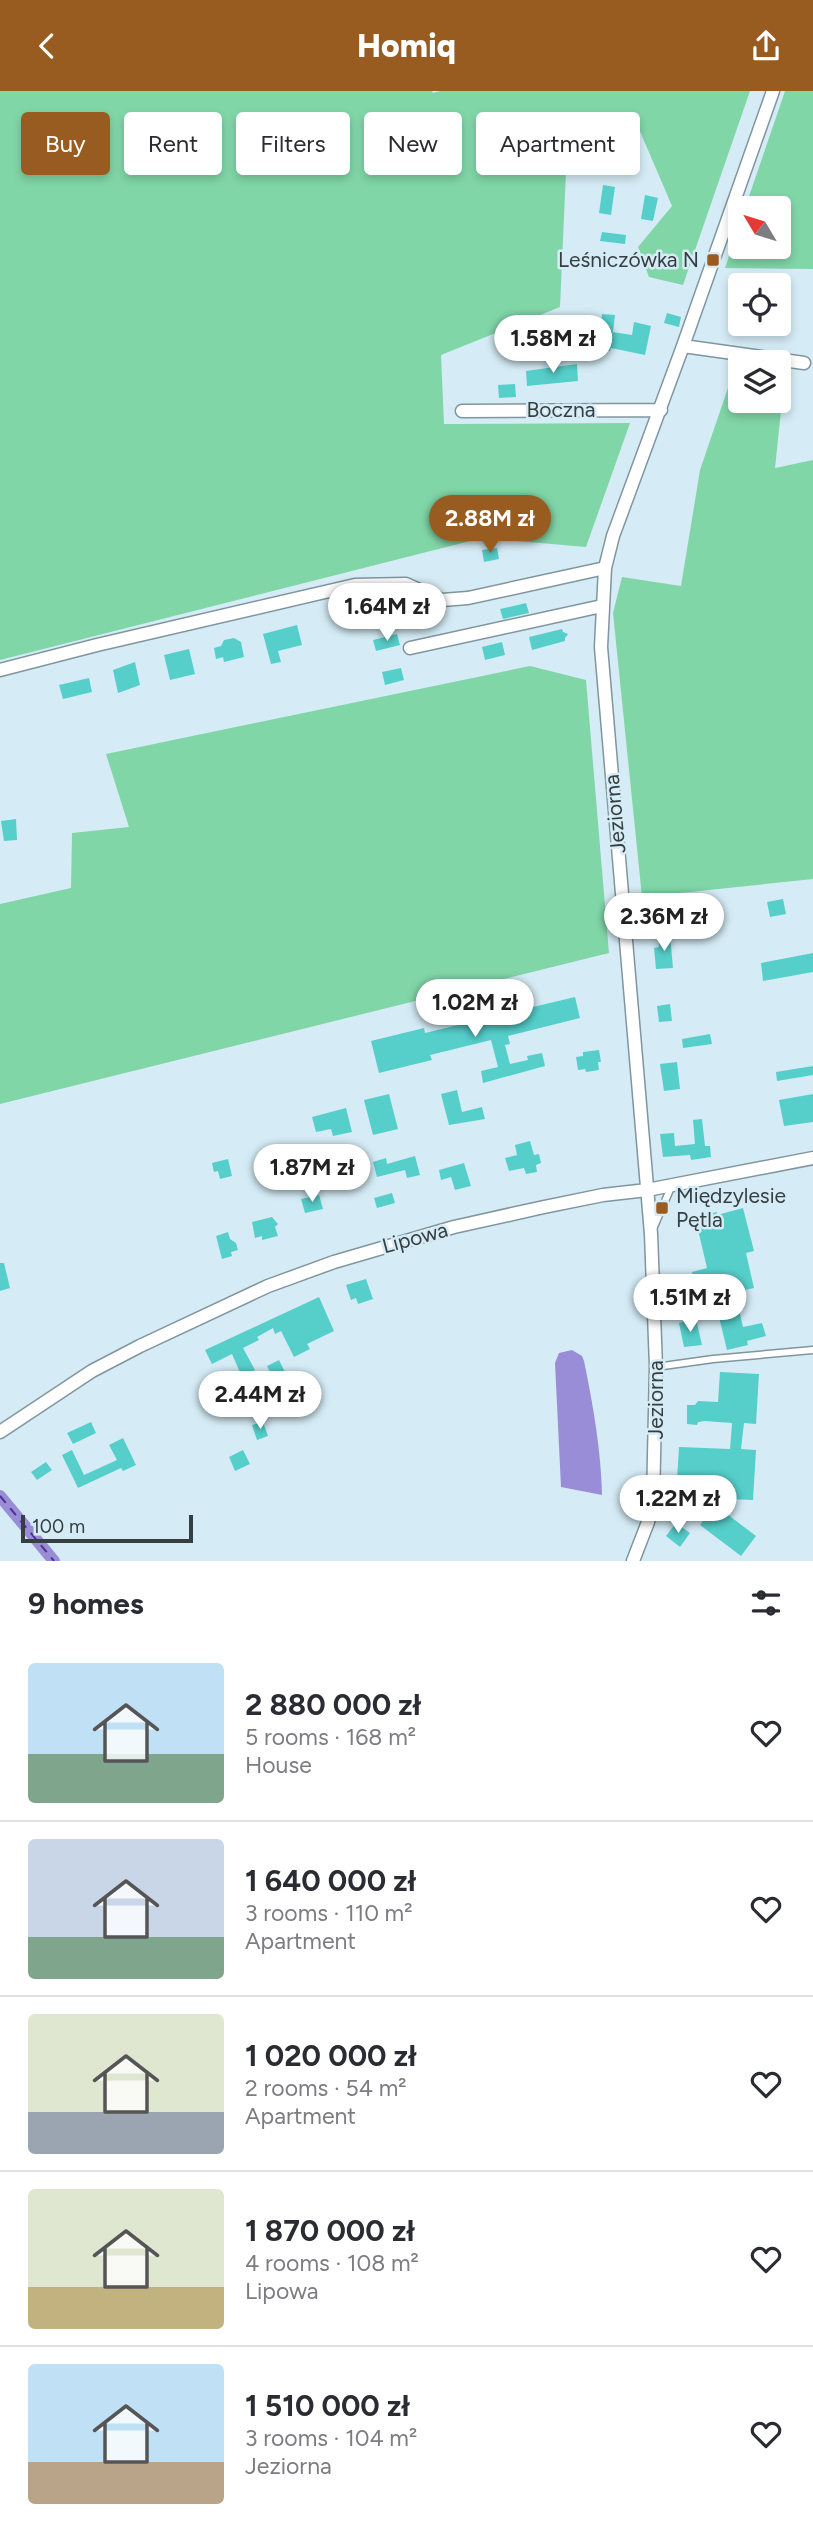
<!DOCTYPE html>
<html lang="en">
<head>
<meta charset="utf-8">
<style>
	body { margin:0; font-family:Figtree,sans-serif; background:#f7f7f7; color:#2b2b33; height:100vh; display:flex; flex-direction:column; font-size:26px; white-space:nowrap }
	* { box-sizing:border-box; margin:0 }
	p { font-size:23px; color:#7c7c81 }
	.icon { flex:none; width:38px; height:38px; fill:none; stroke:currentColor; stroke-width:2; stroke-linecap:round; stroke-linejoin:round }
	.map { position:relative; height:1470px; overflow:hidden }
	.drawer { display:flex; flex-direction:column; background:#fff; flex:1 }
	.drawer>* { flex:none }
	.banner { position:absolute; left:21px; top:21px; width:772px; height:63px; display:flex; gap:14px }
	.needle { width:46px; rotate:308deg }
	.tools { position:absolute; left:728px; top:105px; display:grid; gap:14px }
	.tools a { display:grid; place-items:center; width:63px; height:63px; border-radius:7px; background:#fff; box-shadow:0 4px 10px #0003; font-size:35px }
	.scale { position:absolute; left:21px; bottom:18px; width:172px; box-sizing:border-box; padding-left:7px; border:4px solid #353e41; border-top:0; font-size:19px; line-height:24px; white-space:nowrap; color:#353e41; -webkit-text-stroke:5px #d5ecf6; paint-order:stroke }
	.price { position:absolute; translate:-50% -60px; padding:0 16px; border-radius:24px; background:#fff; color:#222; font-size:23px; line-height:46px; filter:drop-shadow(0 2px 4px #0008) }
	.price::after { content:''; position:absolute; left:50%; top:42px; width:21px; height:16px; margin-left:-10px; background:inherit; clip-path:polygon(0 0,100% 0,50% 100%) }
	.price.on { background:#995c20; color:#fff }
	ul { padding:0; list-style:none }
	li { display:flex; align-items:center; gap:21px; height:175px; padding:0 28px }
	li+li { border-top:2px solid #e1e1e2 }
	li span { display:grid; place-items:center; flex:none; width:196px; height:140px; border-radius:7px; color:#555 }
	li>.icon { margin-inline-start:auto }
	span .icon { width:84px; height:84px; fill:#fffc; stroke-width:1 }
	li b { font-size:30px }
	h2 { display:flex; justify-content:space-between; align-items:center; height:84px; padding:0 28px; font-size:30px }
	.pill { padding:0 24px; border-radius:7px; background:#fff; box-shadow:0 4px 10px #0003; font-size:24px; line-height:63px }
	.pill.on { background:#995c20; color:#fff }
	header { display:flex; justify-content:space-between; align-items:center; height:91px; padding:0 28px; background:#995c20; color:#fff; font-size:32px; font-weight:800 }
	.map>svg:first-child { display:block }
</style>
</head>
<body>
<header><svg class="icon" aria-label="back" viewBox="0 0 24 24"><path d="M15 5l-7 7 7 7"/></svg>Homiq<svg class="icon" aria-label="share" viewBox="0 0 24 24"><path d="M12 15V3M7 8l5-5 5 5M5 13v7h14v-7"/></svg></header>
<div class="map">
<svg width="813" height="1470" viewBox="0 0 813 1470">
	<rect width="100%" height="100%" fill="#d5ecf6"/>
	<path fill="#81d6a8" d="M0 0H432L433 2 440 0H750L683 194 649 186 638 156 672 115 633 24 585 44 566 81 560 216 441 264 444 333 630 332 586 456 482 447 0 569Z
		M785 0H813V178L725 177 740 132V156H779V117H745Z
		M729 294 740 298V310H782L775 377 813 369V788L642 806 613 522 622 486 681 495 700 379Z
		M530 575 586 589 609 862 0 1013V813L71 797 72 742 129 736 106 663Z"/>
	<path fill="#9a8dd7" d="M572 1259 582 1265 584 1270C593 1314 601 1359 602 1404L561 1396 555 1272 559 1262Z"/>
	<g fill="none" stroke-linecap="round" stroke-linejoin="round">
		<path stroke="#9a8dd7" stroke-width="12" d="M0 1405 54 1470"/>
		<path stroke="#4b348a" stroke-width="2" stroke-dasharray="9 7" stroke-linecap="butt" d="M0 1405 54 1470"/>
	</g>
	<path fill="#56cfcb" d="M603 94 615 96 611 124 599 122Z
		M645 104 658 107 653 130 641 128Z
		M602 141 626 144 625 153 600 150Z
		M667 222 681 226 679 236 664 232Z
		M602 223 615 224 613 241 632 244 634 231 651 235 645 264 611 257 610 260 598 259Z
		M577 273 578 290 527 295 526 280Z
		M515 293 516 306 499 307 498 294Z
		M497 457 499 468 484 471 482 459Z
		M526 512 529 522 503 528 500 518Z
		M297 534 302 554 278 560 281 571 271 573 263 543Z
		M562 538 563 541 568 543 565 547V550L532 559 529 546Z
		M397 543 400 554 376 560 373 549Z
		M234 547 241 551 244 566 224 571 223 566 216 568 214 557 221 555 224 549Z
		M502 551 505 564 485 569 482 556Z
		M189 558 195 583 170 589 164 564Z
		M135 571 140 594 118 602 113 579Z
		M401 577 404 589 385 594 382 581Z
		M89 587 92 601 63 608 59 594Z
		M16 728 17 749 4 750 1 730Z
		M783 808 786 823 770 826 767 811Z
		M670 844 673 877 656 878 654 857 659 856 658 845Z
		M813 862V881L763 890 761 872Z
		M575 906 580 927 508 945 510 953 505 954 510 973 528 969 527 965 542 962 545 975 483 992 481 980 498 976 491 949 430 964 432 969 379 982 371 950 424 937 425 942Z
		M670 913 672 930 659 931 657 915Z
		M710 943 712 953 683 957 682 948Z
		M599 959 601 971H598L599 979 586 981 585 978 578 979 576 966 583 965V961Z
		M677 971 680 998 664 1000 660 973Z
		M813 975V984L777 990 776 981Z
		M457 999 462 1021 482 1016 485 1028 449 1034 441 1003Z
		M389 1003 398 1038 373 1044 364 1009Z
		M813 1003V1031L784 1035 779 1009Z
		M346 1017 352 1041 333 1045 331 1038 316 1041 312 1026Z
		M702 1028 705 1055H710L711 1066 691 1069 690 1064 663 1066 660 1043 674 1042 675 1055 695 1053 693 1029Z
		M530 1050 534 1064 539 1063 541 1072 536 1074 537 1081 526 1083 524 1077 509 1080 505 1067 517 1064 515 1054Z
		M415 1065 420 1084 407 1087 405 1079 377 1086 373 1071 386 1067 387 1073Z
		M228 1068 232 1085 220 1088 218 1080 214 1081 212 1072Z
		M464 1072 471 1095 455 1099 451 1086 441 1089 439 1079Z
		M392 1102 395 1112 377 1117 374 1107Z
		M319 1104 323 1118 305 1122 301 1108Z
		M743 1117 754 1160 746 1162 754 1197 735 1201 743 1236 762 1232 766 1245 747 1250 748 1254 727 1259 713 1201 698 1205 692 1181 707 1177 695 1126 717 1121V1124Z
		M272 1126 278 1133 275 1136 278 1145 262 1149V1145L255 1147 252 1131Z
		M228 1141 230 1148 236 1152 238 1159 231 1161 232 1165 222 1168 216 1145Z
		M0 1172H4L10 1197 0 1200Z
		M366 1188 373 1208 358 1213 356 1207 351 1209 346 1194Z
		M319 1206 334 1240 307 1253 310 1258 294 1266 281 1240 275 1243 273 1237 257 1246 259 1249 243 1257 255 1279 242 1286 232 1263 212 1273 205 1259Z
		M696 1228 702 1254 684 1256 679 1232Z
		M279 1269 288 1287 276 1293 267 1275Z
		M720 1281 759 1283 756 1333 744 1332 741 1358 756 1359 753 1409 676 1406 679 1356 730 1358 732 1332 705 1330 698 1331 697 1334 687 1333V1314H695L698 1310 718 1311Z
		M216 1290 224 1309 212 1315 203 1296Z
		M91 1331 96 1342 73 1353 67 1342Z
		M263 1331 268 1345 257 1349 252 1334Z
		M123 1347 136 1374 123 1380 121 1377 78 1397 62 1364 72 1359 84 1384 117 1369 109 1354Z
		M243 1359 250 1373 235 1380 229 1366Z
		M46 1371 52 1379 37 1389 31 1381Z
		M715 1414 756 1445 741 1465 700 1434Z
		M676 1432 690 1442 680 1456 666 1445Z"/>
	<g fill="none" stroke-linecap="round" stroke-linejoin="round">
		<g stroke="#80959e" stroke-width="9">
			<path id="lane" d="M653 1138 672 1094
				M656 1276 713 1268 813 1259"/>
		</g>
		<g stroke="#80959e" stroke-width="15">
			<path id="street" d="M683 255 804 272
				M462 320 661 319
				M410 557 602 515
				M0 579 97 554 355 494 406 493 442 509 468 507 605 477
				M0 1341 92 1280 140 1255 268 1195 334 1171 454 1136 544 1116 603 1104 647 1099 813 1067
				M633 1470 648 1431 653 1410 656 1276 651 1143 601 556 605 477 613 445 683 255 773 0"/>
		</g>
		<use href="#lane" stroke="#fff" stroke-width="6"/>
		<use href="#street" stroke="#fff" stroke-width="12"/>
	</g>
	<g fill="#995c20" stroke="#d5ecf6" stroke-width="2.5">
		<rect x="706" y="162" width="14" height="14" rx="3.5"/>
		<rect x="655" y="1110" width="14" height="14" rx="3.5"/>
	</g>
	<g text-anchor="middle" stroke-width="5" stroke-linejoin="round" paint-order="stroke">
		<g font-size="21" fill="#353e41" stroke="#d5ecf6" text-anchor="end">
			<text x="699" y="176">Leśniczówka N</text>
			<text x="676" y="1112" text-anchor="start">Międzylesie<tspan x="676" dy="24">Pętla</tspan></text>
		</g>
		<g font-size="21" fill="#353e41" stroke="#d5ecf6">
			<text x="561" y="326">Boczna</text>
			<text transform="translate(615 723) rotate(-95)" y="7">Jeziorna</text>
			<text transform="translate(415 1147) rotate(-15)" y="7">Lipowa</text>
			<text transform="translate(656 1309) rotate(-90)" y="7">Jeziorna</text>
		</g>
	</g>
</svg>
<div class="tools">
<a><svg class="needle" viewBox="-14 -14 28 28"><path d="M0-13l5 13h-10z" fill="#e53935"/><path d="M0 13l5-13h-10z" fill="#7c7c81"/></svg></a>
<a><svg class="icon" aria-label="locate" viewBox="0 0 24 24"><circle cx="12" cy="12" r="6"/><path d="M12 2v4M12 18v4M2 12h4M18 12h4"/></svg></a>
<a><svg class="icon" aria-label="layers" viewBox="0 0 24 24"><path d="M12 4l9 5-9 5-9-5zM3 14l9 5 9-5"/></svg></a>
</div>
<div class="scale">100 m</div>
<b class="price" style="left:553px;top:284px">1.58M zł</b>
<b class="price on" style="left:490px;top:464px">2.88M zł</b>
<b class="price" style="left:387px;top:552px">1.64M zł</b>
<b class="price" style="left:664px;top:862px">2.36M zł</b>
<b class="price" style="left:475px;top:948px">1.02M zł</b>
<b class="price" style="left:312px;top:1113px">1.87M zł</b>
<b class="price" style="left:690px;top:1243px">1.51M zł</b>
<b class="price" style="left:260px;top:1340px">2.44M zł</b>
<b class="price" style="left:678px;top:1444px">1.22M zł</b>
<div class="banner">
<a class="pill on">Buy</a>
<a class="pill">Rent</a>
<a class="pill">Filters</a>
<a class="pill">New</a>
<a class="pill">Apartment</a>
</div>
</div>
<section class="drawer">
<h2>9 homes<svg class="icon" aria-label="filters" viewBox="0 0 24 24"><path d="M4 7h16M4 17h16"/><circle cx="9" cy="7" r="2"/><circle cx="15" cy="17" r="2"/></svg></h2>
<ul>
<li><span style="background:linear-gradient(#bfe0f5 65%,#7fa58c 0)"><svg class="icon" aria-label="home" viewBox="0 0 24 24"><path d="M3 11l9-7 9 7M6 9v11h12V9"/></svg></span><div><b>2 880 000 zł</b><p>5 rooms · 168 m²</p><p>House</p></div><svg class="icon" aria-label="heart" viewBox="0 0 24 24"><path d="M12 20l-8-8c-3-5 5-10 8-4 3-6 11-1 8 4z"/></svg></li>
<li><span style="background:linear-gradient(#c9d6e8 70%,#7fa58c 0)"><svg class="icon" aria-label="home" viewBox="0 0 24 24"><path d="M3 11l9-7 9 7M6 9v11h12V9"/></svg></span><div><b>1 640 000 zł</b><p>3 rooms · 110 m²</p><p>Apartment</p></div><svg class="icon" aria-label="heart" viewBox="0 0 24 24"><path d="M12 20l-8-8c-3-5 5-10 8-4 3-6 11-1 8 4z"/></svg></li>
<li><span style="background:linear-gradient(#dfe7d0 70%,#9aa5b1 0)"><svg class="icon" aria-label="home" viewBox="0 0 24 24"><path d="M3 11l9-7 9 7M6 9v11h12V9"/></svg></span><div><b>1 020 000 zł</b><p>2 rooms · 54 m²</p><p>Apartment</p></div><svg class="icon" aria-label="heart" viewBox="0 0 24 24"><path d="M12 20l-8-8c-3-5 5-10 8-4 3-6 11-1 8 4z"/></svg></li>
<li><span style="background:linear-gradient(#dfe7d0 70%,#c2b280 0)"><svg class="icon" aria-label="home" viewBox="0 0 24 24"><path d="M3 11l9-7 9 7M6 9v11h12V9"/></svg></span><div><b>1 870 000 zł</b><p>4 rooms · 108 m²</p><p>Lipowa</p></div><svg class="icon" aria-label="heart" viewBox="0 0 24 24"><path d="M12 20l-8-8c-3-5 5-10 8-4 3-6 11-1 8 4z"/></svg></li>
<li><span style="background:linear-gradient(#bfe0f5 70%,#b9a48a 0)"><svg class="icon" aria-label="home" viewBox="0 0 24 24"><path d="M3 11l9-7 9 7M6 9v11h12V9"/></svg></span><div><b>1 510 000 zł</b><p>3 rooms · 104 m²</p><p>Jeziorna</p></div><svg class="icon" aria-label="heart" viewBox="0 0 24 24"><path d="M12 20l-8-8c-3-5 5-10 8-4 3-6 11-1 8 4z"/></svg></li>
</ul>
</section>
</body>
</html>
